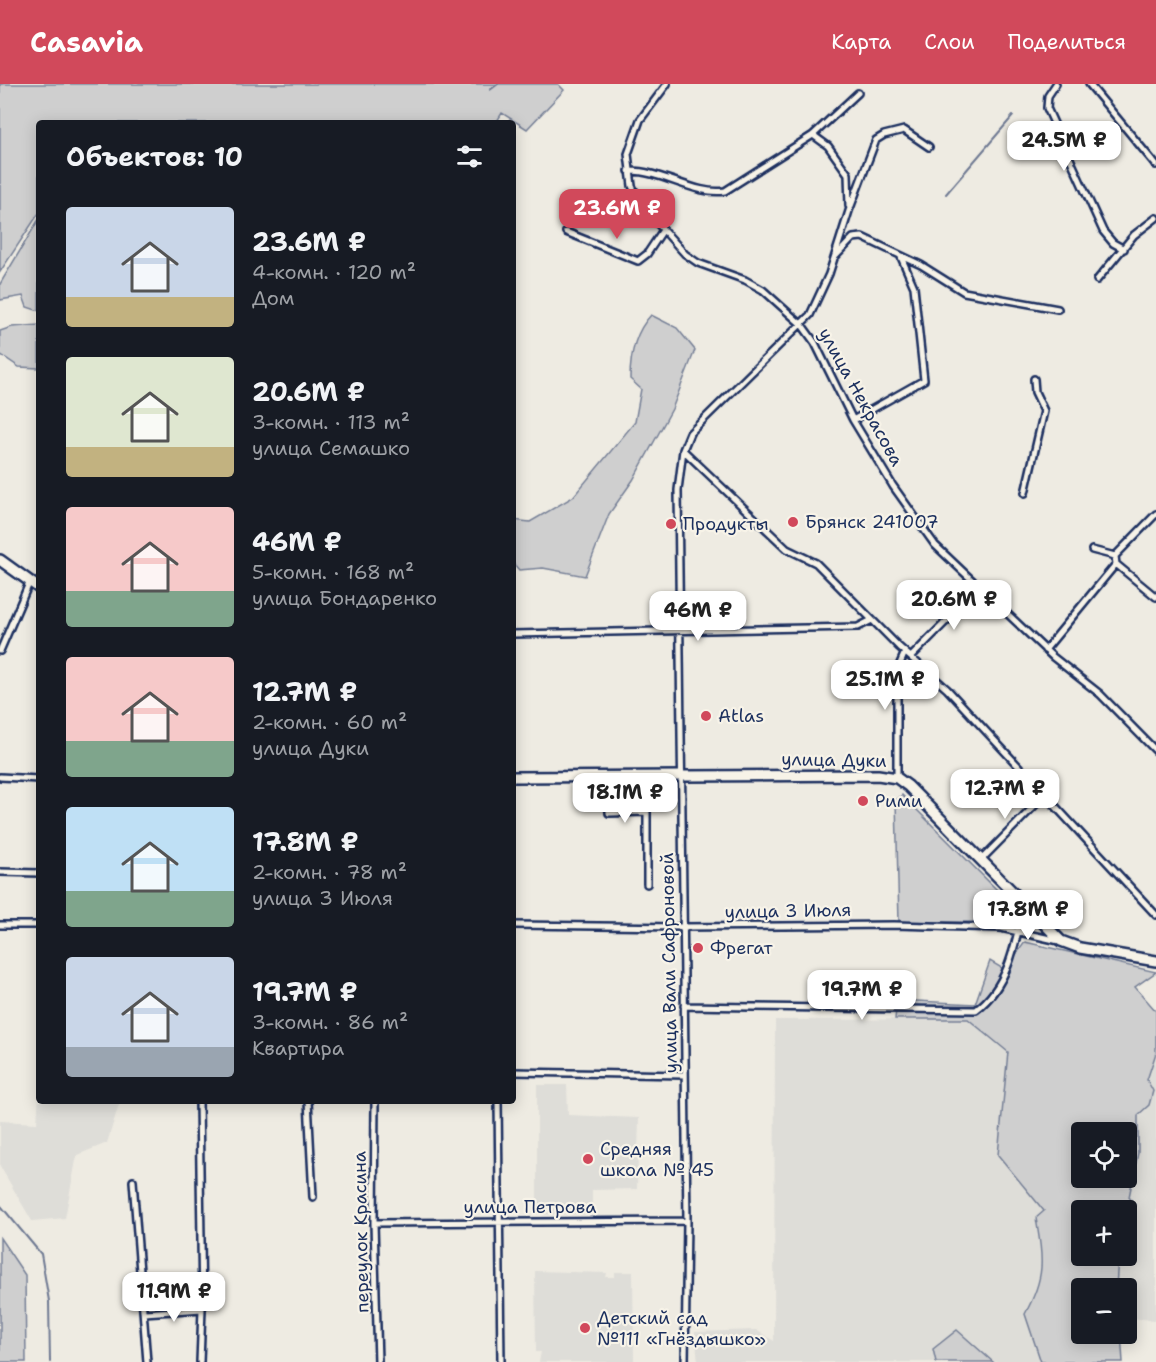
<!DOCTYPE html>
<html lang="ru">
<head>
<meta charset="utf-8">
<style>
	body { margin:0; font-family:"Shantell Sans",sans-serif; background:#20242c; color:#f1f3f6; height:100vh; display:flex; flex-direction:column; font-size:22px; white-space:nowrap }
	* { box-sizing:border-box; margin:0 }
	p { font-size:20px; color:#9ea1a6 }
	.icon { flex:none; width:33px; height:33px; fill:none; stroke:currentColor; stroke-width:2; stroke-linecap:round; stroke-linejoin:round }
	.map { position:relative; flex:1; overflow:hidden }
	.drawer { position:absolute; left:36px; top:36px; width:480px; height:984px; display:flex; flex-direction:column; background:#171b24; border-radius:6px; box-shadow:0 3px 15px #0003 }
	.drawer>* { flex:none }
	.tools { position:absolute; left:1071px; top:1038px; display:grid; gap:12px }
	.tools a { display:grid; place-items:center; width:66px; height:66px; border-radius:6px; background:#171b24; box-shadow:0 3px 15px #0003; font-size:30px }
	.price { position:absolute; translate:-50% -51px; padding:0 14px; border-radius:12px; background:#fff; color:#222; font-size:20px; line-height:39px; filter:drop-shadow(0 2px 3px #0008) }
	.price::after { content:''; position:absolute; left:50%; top:36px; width:18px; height:14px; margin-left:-9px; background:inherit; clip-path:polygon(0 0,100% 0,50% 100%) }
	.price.on { background:#d1495b; color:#fff }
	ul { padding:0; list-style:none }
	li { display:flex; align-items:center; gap:18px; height:150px; padding:0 30px }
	li span { display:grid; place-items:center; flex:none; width:168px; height:120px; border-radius:6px; color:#555 }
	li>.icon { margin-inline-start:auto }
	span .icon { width:72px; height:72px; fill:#fffc; stroke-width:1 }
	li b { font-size:26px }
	h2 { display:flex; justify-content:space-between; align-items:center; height:72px; padding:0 30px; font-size:26px }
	header { display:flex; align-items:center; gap:36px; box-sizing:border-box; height:84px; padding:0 30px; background:#d1495b; color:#fff }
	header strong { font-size:28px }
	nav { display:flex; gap:33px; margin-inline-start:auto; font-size:21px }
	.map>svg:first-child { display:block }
</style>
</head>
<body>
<header>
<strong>Casavia</strong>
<nav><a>Карта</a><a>Слои</a><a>Поделиться</a></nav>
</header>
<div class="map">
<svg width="1156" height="1278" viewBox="0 0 1156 1278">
	<rect width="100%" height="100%" fill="#eeebe2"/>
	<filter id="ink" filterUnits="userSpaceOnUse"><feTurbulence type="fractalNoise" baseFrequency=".0167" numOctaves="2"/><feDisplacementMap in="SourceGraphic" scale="12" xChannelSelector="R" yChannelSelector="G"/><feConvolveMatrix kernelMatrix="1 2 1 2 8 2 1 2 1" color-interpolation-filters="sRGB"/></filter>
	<g filter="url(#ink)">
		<path fill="#deddd8" d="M968 935 1008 968 998 1071 1044 1127 1036 1134 1043 1174 1039 1206 1025 1230 1041 1278H993L957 1246 934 1265 936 1278H698L695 1248 756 1246 774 1257 775 936Z
			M1156 969V1236L1127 1234 1126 1204H1116V1202L1118 1172H1126L1127 1143 1132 1116 1129 1113 1138 1069V1031Z
			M537 1001H567L568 1031 639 1034 637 1105 592 1106V1130H537Z
			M39 1009V1017H120L107 1059 77 1071 65 1134 32 1137 0 1082V1037L37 1039Z
			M535 1187 607 1189 606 1193H615V1188H633L634 1278H539L541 1268H536Z"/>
		<path fill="#cfcfcf" stroke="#757f96" stroke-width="1.5" fill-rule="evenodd" d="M0 0H558L564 6 527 45 502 29 496 39H39V129L0 188Z
			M39 135V227L27 223 23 212 0 216V200Z
			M651 231 677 244 695 266 672 325 633 396 609 430 585 492 543 484 519 486 513 479V436L530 438 573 413 635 338 641 305 630 295C630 272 635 248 651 231Z
			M39 241V284L19 283 0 270V247L12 243Z
			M902 711 1007 816 997 838H899L896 716Z
			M1025 858 1156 888 1135 903 1156 927V969L1147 996 1153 1007 1149 1021 1138 1031V1069L1129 1113 1135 1121 1127 1143 1126 1126H1082V1172H1118L1116 1204H1082V1250H1121L1123 1278H1041L1025 1230C1046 1192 1043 1176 1036 1134L1044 1127 998 1071 1008 968 968 935H895L897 916 975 920 990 877 1005 886ZM1082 1048H1126V1094H1082Z
			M0 1154 25 1191 26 1278H0Z
			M957 1246 993 1278H936L933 1265Z"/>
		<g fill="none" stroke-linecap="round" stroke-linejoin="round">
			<path stroke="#6e7992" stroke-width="2" d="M490 6 498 0
				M946 110 1013 32
				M1 1122 41 1170 49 1217 50 1278"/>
			<g stroke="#1b2f5e" stroke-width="10">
				<path id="minor" d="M667 0 640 36 628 70 632 102 642 122 685 170 698 179 745 196 763 206 802 241 815 259 853 336 893 402 935 461 1053 573 1100 610 1156 667
					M1056 0 1048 12 1047 24 1103 147 1113 159 1124 165
					M1089 0 1156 81
					M813 51 828 62 848 90 849 122
					M629 87C661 86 696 112 725 107L813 51 858 9
					M566 148 638 177 647 170 663 146
					M835 173 853 154 862 153 921 181 964 208 1058 225
					M1097 196 1134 151 1156 134
					M853 336 924 296 914 203 901 173
					M683 366 787 465 816 479 899 563 947 605 1156 831
					M1025 409 1044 327 1035 308 1034 295
					M1092 466 1115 472 1116 480 1156 513
					M1115 472 1156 430
					M513 550 858 543 872 536
					M1045 566 1116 480
					M0 567 30 497
					M911 573 980 503
					M608 692 609 729 647 728V800
					M0 693 39 695
					M897 694V587L905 568
					M981 776 1045 711
					M0 788 39 789
					M0 841H39
					M513 841 683 843 894 841 1001 844 1059 857
					M684 922 976 926C1009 902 1016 857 1024 820
					M513 988 685 991
					M199 1017 202 1225 200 1278
					M308 1017 313 1113
					M375 1017 374 1139 378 1278
					M498 1017 501 1278
					M133 1097 147 1278
					M374 1139 687 1137
					M144 1229 202 1225
					M685 1278 687 1137 678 406 683 366 690 349 810 231 829 190 849 127 876 56 884 51 904 46 929 63"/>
			</g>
			<g stroke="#1b2f5e" stroke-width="14">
				<path id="primary" d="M0 476 39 504
					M513 693 878 691 897 694 908 702 1061 857 1080 864 1156 877"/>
			</g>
			<use href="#minor" stroke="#f7f3e8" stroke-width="5"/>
			<use href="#primary" stroke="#f7f3e8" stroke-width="9"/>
		</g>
	</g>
	<g fill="#d1495b" stroke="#f7f3e8" stroke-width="2">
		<circle cx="793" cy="438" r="6"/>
		<circle cx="671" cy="440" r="6"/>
		<circle cx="706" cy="632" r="6"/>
		<circle cx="863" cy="717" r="6"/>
		<circle cx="698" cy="864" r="6"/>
		<circle cx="588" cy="1075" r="6"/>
		<circle cx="585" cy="1244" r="6"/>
	</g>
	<g text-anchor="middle" stroke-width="4.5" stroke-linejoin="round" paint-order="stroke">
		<g font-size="18" fill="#1b2f5e" stroke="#f7f3e8">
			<text transform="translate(861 313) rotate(61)" y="6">улица Некрасова</text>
			<text transform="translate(834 676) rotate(1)" y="6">улица Дуки</text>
			<text transform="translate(788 827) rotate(-1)" y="6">улица 3 Июля</text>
			<text transform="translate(669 879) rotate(-91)" y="6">улица Вали Сафроновой</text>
			<text x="530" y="1129">улица Петрова</text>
			<text transform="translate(361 1148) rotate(-91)" y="6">переулок Красина</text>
		</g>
		<g font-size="18" fill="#1b2f5e" stroke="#f7f3e8" text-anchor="start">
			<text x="805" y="444">Брянск 241007</text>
			<text x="683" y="446">Продукты</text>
			<text x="718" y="638">Atlas</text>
			<text x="875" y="723">Рими</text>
			<text x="710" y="870">Фрегат</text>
			<text x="600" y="1071">Средняя<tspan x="600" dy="21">школа № 45</tspan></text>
			<text x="597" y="1240">Детский сад<tspan x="597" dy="21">№111 «Гнёздышко»</tspan></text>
		</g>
	</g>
</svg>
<div class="tools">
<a><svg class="icon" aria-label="locate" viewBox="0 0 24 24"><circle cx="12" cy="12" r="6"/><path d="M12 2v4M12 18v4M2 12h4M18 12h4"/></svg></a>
<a>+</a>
<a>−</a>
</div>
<b class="price" style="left:1064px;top:88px">24.5M ₽</b>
<b class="price on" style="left:617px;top:156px">23.6M ₽</b>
<b class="price" style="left:954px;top:547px">20.6M ₽</b>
<b class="price" style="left:698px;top:558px">46M ₽</b>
<b class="price" style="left:885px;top:627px">25.1M ₽</b>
<b class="price" style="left:1005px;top:736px">12.7M ₽</b>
<b class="price" style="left:625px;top:740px">18.1M ₽</b>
<b class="price" style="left:1028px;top:857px">17.8M ₽</b>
<b class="price" style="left:862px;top:937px">19.7M ₽</b>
<b class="price" style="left:174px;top:1239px">11.9M ₽</b>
<section class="drawer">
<h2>Объектов: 10<svg class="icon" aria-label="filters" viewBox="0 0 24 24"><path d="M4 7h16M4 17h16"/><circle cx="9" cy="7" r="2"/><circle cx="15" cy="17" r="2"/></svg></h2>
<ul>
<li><span style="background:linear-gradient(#c9d6e8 75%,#c2b280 0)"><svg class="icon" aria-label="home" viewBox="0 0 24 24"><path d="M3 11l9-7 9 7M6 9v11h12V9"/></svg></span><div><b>23.6M ₽</b><p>4-комн. · 120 m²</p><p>Дом</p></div></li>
<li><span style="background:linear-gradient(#dfe7d0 75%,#c2b280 0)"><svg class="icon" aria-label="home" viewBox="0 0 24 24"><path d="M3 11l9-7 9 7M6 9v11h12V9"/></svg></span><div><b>20.6M ₽</b><p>3-комн. · 113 m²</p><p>улица Семашко</p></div></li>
<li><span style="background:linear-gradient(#f6c9c9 70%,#7fa58c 0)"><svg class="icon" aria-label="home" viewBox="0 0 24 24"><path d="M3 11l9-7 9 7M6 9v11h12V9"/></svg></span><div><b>46M ₽</b><p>5-комн. · 168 m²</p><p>улица Бондаренко</p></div></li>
<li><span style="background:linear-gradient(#f6c9c9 70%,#7fa58c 0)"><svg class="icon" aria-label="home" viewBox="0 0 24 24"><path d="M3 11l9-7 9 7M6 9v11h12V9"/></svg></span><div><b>12.7M ₽</b><p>2-комн. · 60 m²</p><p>улица Дуки</p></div></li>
<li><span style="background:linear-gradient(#bfe0f5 70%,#7fa58c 0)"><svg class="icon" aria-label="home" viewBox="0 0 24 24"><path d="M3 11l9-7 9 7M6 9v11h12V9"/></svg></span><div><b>17.8M ₽</b><p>2-комн. · 78 m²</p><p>улица 3 Июля</p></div></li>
<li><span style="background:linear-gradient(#c9d6e8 75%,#9aa5b1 0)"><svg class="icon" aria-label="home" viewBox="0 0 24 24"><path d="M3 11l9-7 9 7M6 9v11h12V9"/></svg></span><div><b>19.7M ₽</b><p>3-комн. · 86 m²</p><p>Квартира</p></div></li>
</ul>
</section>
</div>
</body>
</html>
